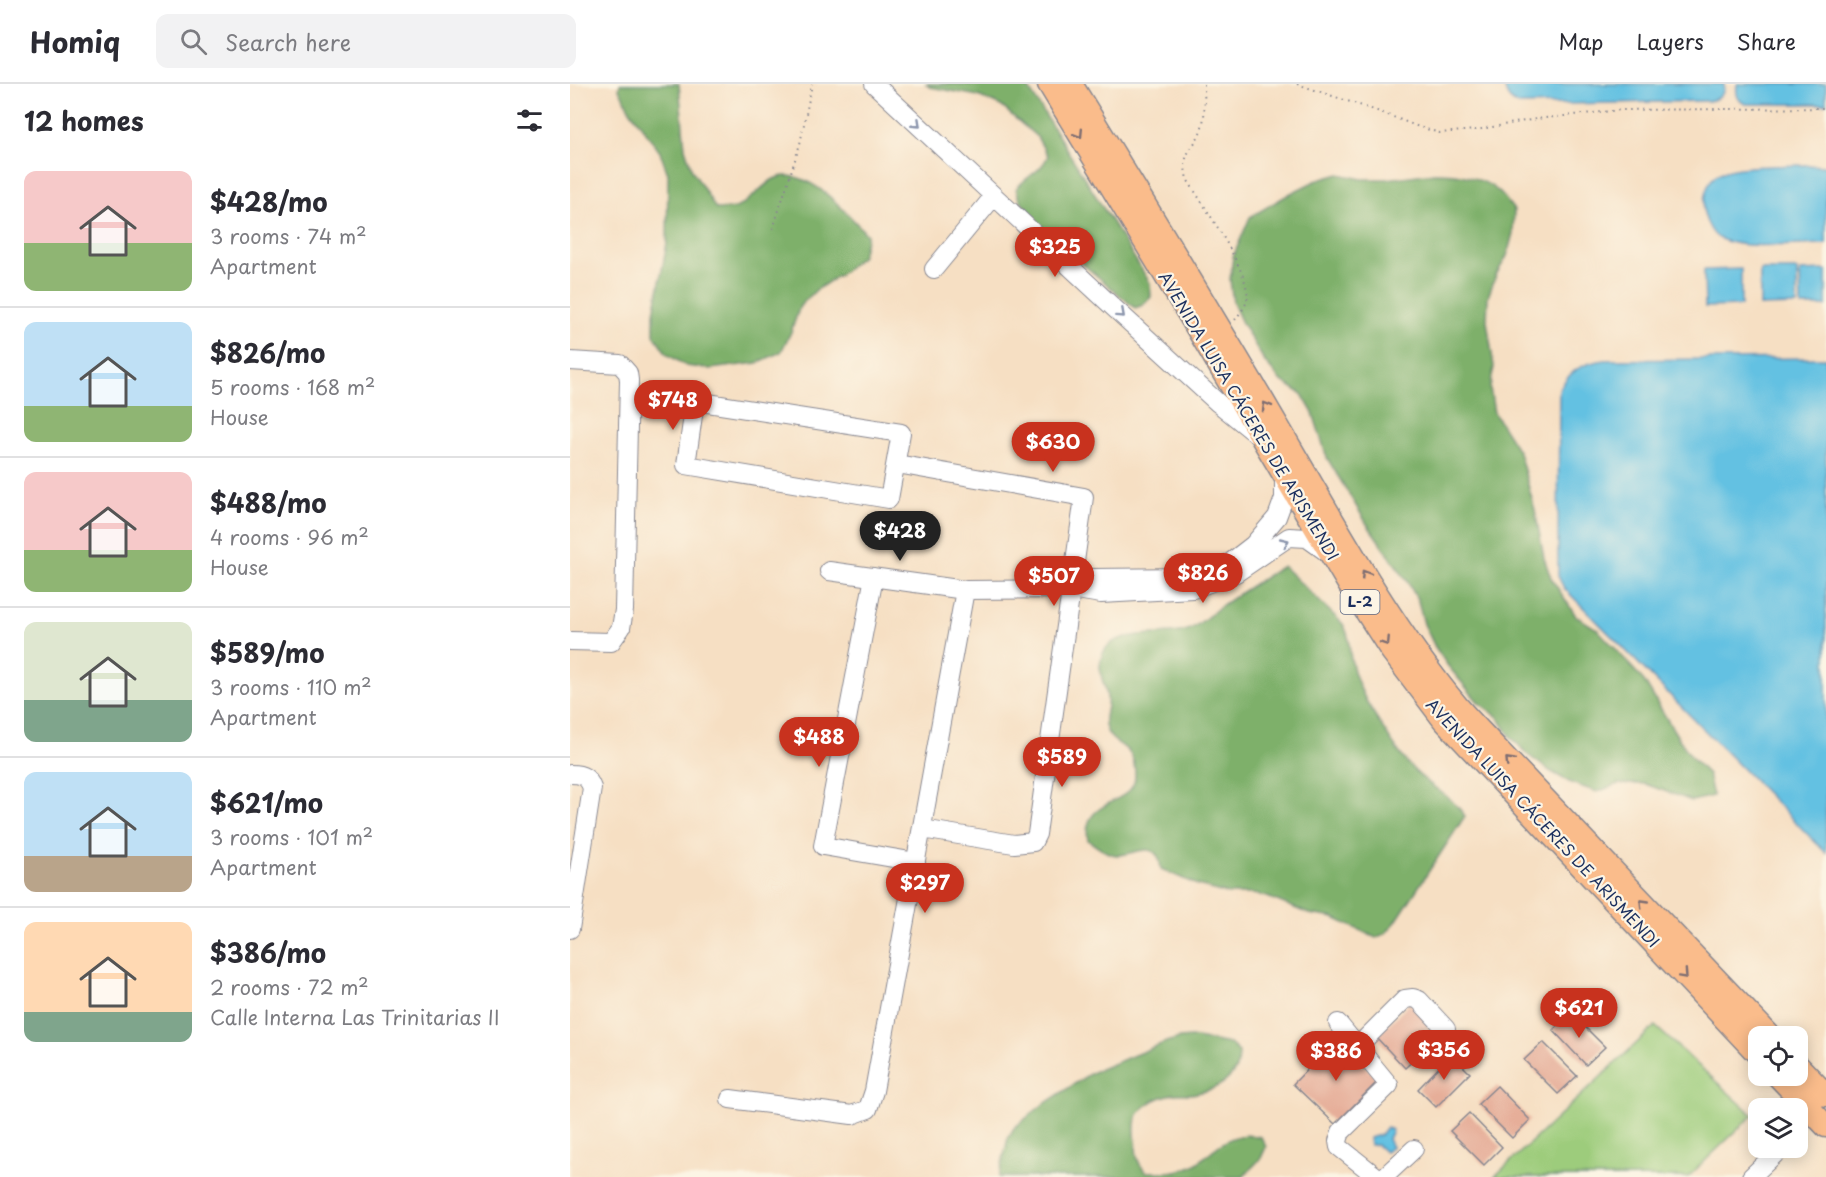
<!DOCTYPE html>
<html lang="en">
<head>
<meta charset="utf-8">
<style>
	body { margin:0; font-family:"Playpen Sans",sans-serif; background:#f2f2f3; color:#2b2b33; height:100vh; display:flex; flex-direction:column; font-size:22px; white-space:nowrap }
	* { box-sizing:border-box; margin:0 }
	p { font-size:20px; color:#7c7c81 }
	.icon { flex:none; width:33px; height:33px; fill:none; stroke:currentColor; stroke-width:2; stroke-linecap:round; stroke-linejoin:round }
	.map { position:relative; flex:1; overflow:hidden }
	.sheet { display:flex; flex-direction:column; background:#fff; width:570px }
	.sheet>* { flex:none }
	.buttons { position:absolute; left:1178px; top:942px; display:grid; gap:12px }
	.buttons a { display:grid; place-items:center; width:60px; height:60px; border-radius:12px; background:#fff; box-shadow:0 3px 15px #0003; font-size:30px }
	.price { position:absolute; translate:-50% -51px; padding:0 14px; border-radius:21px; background:#c8321e; color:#fff; font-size:20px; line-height:39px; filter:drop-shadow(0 2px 3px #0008) }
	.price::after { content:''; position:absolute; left:50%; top:36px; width:18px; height:14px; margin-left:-9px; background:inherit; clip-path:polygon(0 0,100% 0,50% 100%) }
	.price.selected { background:#222; color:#fff }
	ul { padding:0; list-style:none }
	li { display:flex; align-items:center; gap:18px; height:150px; padding:0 24px }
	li+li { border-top:2px solid #e1e1e2 }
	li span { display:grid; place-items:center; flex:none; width:168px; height:120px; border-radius:12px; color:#555 }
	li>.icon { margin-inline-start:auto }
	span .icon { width:72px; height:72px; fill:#fffc; stroke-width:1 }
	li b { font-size:26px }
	h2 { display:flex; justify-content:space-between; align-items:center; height:72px; padding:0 24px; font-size:26px }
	header { display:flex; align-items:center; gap:36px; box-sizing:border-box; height:84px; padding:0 30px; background:#fff; border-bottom:2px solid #e1e1e2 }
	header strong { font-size:28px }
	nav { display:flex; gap:33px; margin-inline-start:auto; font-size:21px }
	.search { width:420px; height:54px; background:#f2f2f3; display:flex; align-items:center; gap:15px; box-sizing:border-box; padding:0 21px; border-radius:12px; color:#7c7c81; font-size:22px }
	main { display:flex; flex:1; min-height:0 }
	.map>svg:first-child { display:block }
</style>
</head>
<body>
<header>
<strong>Homiq</strong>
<div class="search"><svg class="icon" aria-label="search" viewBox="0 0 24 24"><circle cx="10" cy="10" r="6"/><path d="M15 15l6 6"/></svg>Search here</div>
<nav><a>Map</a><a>Layers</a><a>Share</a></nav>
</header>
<main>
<section class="sheet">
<h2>12 homes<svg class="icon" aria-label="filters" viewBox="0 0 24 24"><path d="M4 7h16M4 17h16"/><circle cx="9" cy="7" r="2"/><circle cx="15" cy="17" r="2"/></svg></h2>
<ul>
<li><span style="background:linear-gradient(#f6c9c9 60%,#8fb573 0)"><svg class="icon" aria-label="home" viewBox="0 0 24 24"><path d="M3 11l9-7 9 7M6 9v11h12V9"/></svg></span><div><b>$428/mo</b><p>3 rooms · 74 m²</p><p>Apartment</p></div></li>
<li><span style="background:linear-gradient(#bfe0f5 70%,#8fb573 0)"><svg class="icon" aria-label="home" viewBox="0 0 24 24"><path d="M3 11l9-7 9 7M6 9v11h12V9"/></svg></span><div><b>$826/mo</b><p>5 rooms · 168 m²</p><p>House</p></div></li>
<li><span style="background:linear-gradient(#f6c9c9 65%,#8fb573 0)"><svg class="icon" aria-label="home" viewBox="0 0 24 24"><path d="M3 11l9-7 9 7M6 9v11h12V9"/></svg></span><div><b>$488/mo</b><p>4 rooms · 96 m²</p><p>House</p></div></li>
<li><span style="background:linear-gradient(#dfe7d0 65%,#7fa58c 0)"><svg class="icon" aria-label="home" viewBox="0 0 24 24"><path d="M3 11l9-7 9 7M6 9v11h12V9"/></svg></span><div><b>$589/mo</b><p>3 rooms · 110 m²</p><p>Apartment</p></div></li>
<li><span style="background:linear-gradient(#bfe0f5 70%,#b9a48a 0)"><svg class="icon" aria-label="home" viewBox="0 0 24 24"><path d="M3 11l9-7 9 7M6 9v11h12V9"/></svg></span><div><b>$621/mo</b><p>3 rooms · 101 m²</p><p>Apartment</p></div></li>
<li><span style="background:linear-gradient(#ffd9b3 75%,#7fa58c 0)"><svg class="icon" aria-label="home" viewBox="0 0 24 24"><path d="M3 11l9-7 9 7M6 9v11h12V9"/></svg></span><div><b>$386/mo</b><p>2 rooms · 72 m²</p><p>Calle Interna Las Trinitarias II</p></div></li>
</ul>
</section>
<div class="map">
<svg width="1256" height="1093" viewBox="0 0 1256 1093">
	<rect width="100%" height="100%" fill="#fcf5e5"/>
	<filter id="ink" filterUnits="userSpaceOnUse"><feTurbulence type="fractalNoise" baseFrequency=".0167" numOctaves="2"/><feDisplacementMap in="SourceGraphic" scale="12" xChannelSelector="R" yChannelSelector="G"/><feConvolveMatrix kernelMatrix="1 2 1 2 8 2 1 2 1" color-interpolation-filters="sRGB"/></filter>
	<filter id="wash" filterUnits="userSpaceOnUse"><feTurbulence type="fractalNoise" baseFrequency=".008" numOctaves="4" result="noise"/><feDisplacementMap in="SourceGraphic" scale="24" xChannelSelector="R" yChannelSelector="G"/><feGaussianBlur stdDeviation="1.35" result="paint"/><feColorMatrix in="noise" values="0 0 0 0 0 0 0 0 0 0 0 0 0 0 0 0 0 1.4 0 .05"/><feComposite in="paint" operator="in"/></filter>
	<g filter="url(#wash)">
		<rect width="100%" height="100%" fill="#f6dfc3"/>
		<path fill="#9dcc7b" stroke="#5c7e6c" stroke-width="1.5" d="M1085 942 1183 1031 1118 1093H924Z"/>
		<path fill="#7eb06b" stroke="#4c7064" stroke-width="1.5" d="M50 0H109L115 64 122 86 146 125C152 125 159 125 165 124 176 121 191 103 202 96 234 77 278 130 297 151L292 172 271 190 246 206 230 222 221 248 211 268 187 279 140 285 116 282 97 270 84 251V229L97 159 98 90 90 68 60 26 49 5Z
			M356 0H456L580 199 581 213 573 221 565 224 471 145 450 116 446 105C457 91 470 89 478 72L467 53 431 22 408 12 360 3Z
			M864 89C887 89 910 92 928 107 934 112 939 120 944 126L943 149 937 172 926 191 918 213 917 237 924 283 920 304 924 329 949 368 965 426 974 474 981 494 1006 532 1027 545 1044 563 1074 597 1109 655 1123 675 1138 690 1143 712 1122 717 1075 700H1049L1027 708 1001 699 980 687 958 671 941 653 928 633 909 619 878 582 865 563 854 540 848 517 837 497 797 440 757 374 743 329 732 310 710 296 695 278 672 239 663 219 660 196 663 173 680 133 721 109 745 97 769 90 792 95H816Z
			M713 482 773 540C781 554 778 561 781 575 785 595 793 613 804 630 816 648 826 667 841 683 857 701 881 711 895 732L825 839 816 849 806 854 764 834 739 830 695 812 682 810H659L647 807 625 800 591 785C588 752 565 772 547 771 536 770 526 762 518 756 510 714 564 722 565 693 566 655 540 666 535 641 533 632 539 623 537 614 536 603 530 594 530 583 531 536 597 558 622 544 632 538 642 529 651 522 671 508 692 495 713 482Z
			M621 953 660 960 669 968C670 993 649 1005 627 1009 619 1011 611 1009 603 1010 590 1012 570 1022 566 1035 564 1042 565 1052 566 1059 566 1070 567 1081 577 1088 592 1088 608 1089 622 1082 628 1079 632 1075 637 1071 654 1056 669 1047 691 1053L696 1063 691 1074 673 1093H429L438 1054 444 1044 471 1022 521 989 596 958 610 954Z"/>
		<path fill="#64c1e2" stroke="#4078a0" stroke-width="1.5" d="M934 0H1154C1155 14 1145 17 1133 17L949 21C938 16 936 11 934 0Z
			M1167 0H1256V20H1175C1166 15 1166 9 1167 0Z
			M1233 81 1256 82V160C1230 160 1173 166 1151 155 1142 152 1136 138 1134 129 1132 116 1137 94 1150 89 1168 81 1212 82 1233 81Z
			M1171 185V222L1135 223 1134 186Z
			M1190 186H1227V221L1190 222Z
			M1256 186V222H1231L1230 187Z
			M1256 274V769L994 504 988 492V479L989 306C1000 286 1013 279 1035 276Z
			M816 1043 822 1046 818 1055 822 1063 815 1068 807 1061H800L799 1054 810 1051Z"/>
		<g id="blocks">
			<path fill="#e6ae99" d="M840 919 872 950 835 984 806 953Z
				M1001 929 1035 963 1016 981 983 946Z
				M767 955 809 996 765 1040 723 1000Z
				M973 958 1007 992 988 1010 954 976Z
				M881 971 900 989 866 1023 848 1005Z
				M927 1002 960 1036 942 1054 908 1020Z
				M899 1029 932 1063 914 1081 880 1047Z"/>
		</g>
	</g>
	<g filter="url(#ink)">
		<use href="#blocks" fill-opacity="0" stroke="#888790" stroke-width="1.5"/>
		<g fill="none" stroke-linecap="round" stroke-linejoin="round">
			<g stroke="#888790" stroke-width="20">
				<path id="minor" d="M304 0 543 223 648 319 685 349
					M364 185 424 112
					M0 277 50 280 58 289 59 296 54 526 51 544 41 558 0 557
					M125 317 331 349 319 415 116 381Z
					M327 380 514 413 467 750 463 758 444 760 352 745
					M259 487 395 506
					M304 493 253 762 346 778
					M501 505 523 494 620 493 640 487 661 478 683 461 707 433 714 414V390
					M0 690C13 690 18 693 22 704L0 845
					M768 939 819 1001 771 1048 768 1057 769 1063 807 1093
					M787 963 835 915 843 914 849 916 876 945
					M160 1015 282 1031 298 1025 304 1007 395 506 501 505 531 510 623 505 666 489 719 453 737 454 758 469
					M814 1093 844 1065
					M1181 1093 1205 1070"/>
			</g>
			<g stroke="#888790" stroke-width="25">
				<path id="major" d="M479 0 620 232 778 499 821 566 874 636 1188 970
					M501 0C569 111 637 222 703 334 761 432 815 535 888 623 901 638 915 652 928 666L1200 952
					M1227 981 1256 1011
					M1208 992 1256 1042"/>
			</g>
			<path stroke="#888790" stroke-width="2" stroke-dasharray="1.5 4.5" stroke-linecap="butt" d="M634 0C634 14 636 29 632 43 625 67 610 65 617 95 631 118 683 192 677 216 675 224 669 230 665 236
				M727 0 813 29 849 43 870 49 906 46 966 35 1051 26 1256 24
				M203 145 230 60 242 0"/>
			<use href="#minor" stroke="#fff" stroke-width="18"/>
			<use href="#major" stroke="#fabc8b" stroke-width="22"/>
		</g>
		<defs><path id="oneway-chevron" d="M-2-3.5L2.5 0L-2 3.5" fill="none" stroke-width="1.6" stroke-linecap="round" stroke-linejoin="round" transform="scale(1.5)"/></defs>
		<g stroke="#8d97ae">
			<use href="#oneway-chevron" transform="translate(347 40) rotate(43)"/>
			<use href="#oneway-chevron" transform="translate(551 230) rotate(42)"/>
			<use href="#oneway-chevron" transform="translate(715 458) rotate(-25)"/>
		</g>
		<g stroke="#7f6e72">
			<use href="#oneway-chevron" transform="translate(509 50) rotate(58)"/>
			<use href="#oneway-chevron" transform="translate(696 322) rotate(-120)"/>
			<use href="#oneway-chevron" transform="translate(795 490) rotate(-122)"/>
			<use href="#oneway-chevron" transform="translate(816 558) rotate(57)"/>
			<use href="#oneway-chevron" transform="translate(939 677) rotate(-134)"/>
			<use href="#oneway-chevron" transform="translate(1073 819) rotate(-134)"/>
			<use href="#oneway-chevron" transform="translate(1114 891) rotate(47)"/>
		</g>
	</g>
	<g text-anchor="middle" stroke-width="4.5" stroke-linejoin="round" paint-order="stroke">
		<rect fill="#fcf5e5" stroke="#5e6a86" stroke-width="1.5" x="770.5" y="506" width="39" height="24" rx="4.5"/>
		<g font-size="15" font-weight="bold" fill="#1b2f5e">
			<text x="790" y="523">L-2</text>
		</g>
		<g font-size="16" fill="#1b2f5e" stroke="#fcf5e5">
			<text transform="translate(679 332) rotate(59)" y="6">AVENIDA LUISA CÁCERES DE ARISMENDI</text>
			<text transform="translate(973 739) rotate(47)" y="6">AVENIDA LUISA CÁCERES DE ARISMENDI</text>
		</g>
	</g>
</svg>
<div class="buttons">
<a><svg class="icon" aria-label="locate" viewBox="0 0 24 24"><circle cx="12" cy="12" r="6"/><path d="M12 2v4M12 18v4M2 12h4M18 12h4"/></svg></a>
<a><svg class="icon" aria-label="layers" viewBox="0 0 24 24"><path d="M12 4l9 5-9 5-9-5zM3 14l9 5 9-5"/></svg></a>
</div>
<b class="price" style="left:485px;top:194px">$325</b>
<b class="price" style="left:103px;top:347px">$748</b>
<b class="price" style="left:483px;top:389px">$630</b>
<b class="price selected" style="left:330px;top:478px">$428</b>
<b class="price" style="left:633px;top:520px">$826</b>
<b class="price" style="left:484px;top:523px">$507</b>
<b class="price" style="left:249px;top:684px">$488</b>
<b class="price" style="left:492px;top:704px">$589</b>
<b class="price" style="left:355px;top:830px">$297</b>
<b class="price" style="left:1009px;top:955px">$621</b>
<b class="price" style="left:874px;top:997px">$356</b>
<b class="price" style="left:766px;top:998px">$386</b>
</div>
</main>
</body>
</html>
